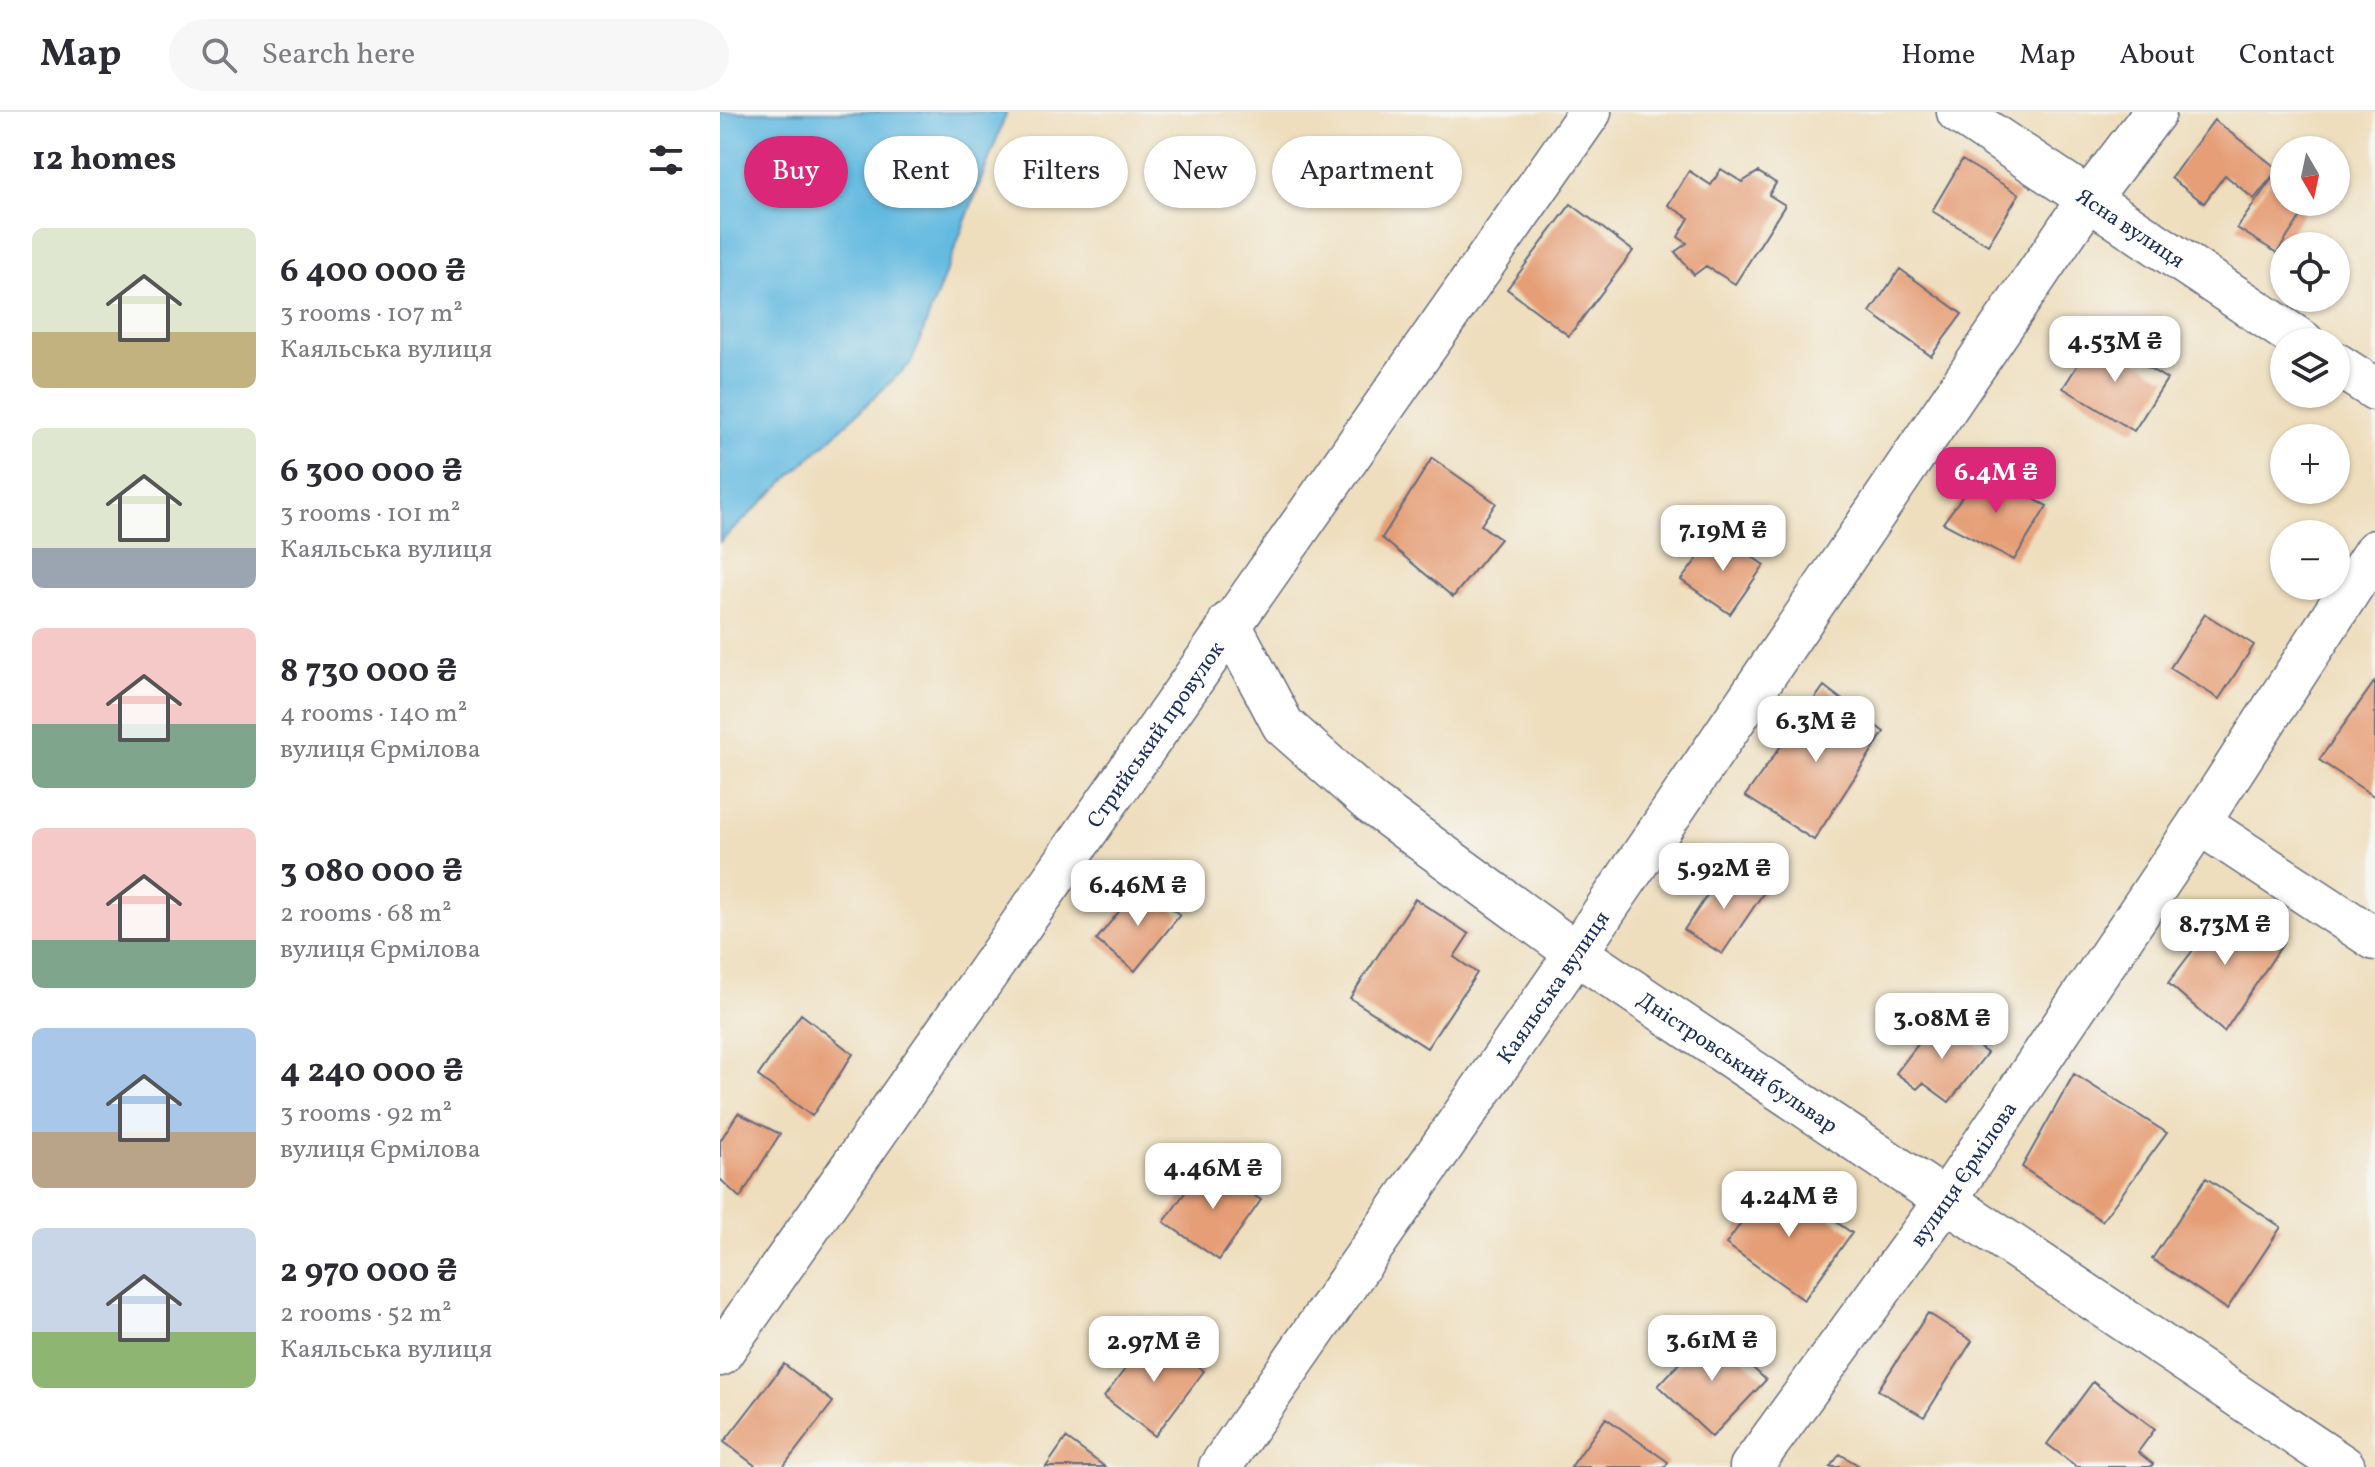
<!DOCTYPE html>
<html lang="en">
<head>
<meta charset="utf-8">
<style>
	body { margin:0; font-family:Vollkorn,serif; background:#f7f7f7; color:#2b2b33; height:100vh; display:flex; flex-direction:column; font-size:30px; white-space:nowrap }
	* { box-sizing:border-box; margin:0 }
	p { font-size:26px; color:#7c7c81 }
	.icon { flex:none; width:44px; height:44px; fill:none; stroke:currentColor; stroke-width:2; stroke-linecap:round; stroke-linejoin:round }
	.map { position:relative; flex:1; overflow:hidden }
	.panel { display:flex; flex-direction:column; background:#fff; width:720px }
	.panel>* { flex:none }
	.hud { position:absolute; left:24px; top:24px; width:760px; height:72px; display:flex; gap:16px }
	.needle { width:52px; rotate:171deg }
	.fabs { position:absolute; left:1550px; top:24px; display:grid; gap:16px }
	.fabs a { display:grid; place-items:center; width:80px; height:80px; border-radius:50%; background:#fff; box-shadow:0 2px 6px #0004; font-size:40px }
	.price { position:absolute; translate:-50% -68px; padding:0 18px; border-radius:16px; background:#fff; color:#222; font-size:26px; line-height:52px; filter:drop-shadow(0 2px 4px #0008) }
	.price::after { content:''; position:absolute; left:50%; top:48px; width:24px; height:18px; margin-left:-12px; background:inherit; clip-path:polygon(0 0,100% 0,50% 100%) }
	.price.on { background:#db2777; color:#fff }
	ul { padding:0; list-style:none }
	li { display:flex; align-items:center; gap:24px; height:200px; padding:0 32px }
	li span { display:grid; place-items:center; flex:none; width:224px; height:160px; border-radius:12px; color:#555 }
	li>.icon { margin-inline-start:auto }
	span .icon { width:96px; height:96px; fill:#fffc; stroke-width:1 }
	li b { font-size:34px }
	h2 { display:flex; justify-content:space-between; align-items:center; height:96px; padding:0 32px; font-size:34px }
	.tag { padding:0 28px; border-radius:36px; background:#fff; box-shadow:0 2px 6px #0004; font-size:28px; line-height:72px }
	.tag.on { background:#db2777; color:#fff }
	header { display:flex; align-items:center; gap:48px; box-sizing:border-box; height:112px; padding:0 40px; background:#fff; border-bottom:2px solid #e1e1e2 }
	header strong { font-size:38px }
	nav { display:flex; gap:44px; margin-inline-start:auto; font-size:28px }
	.search { width:560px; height:72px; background:#f7f7f7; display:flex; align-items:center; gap:20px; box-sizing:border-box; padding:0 28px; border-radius:44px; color:#7c7c81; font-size:30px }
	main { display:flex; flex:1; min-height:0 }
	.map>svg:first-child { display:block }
</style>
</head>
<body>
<header>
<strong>Map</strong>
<div class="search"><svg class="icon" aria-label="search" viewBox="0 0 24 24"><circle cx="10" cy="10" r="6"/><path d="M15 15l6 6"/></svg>Search here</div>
<nav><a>Home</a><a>Map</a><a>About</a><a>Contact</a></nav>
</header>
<main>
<section class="panel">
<h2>12 homes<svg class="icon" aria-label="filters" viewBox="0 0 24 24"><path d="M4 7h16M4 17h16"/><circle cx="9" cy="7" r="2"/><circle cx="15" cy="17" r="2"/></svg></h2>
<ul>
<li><span style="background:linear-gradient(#dfe7d0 65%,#c2b280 0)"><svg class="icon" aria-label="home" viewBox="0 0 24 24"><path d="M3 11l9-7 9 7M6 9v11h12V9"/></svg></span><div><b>6 400 000 ₴</b><p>3 rooms · 107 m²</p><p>Каяльська вулиця</p></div></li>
<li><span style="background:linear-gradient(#dfe7d0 75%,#9aa5b1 0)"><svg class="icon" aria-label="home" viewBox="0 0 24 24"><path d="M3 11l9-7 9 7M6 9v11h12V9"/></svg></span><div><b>6 300 000 ₴</b><p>3 rooms · 101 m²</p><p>Каяльська вулиця</p></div></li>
<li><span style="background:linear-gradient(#f6c9c9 60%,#7fa58c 0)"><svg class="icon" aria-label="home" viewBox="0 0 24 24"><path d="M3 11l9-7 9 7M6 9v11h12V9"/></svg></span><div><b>8 730 000 ₴</b><p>4 rooms · 140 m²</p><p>вулиця Єрмілова</p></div></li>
<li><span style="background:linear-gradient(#f6c9c9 70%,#7fa58c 0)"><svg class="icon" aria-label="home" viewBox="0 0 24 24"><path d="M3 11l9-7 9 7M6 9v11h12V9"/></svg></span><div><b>3 080 000 ₴</b><p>2 rooms · 68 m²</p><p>вулиця Єрмілова</p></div></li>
<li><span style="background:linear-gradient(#a9c7e8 65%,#b9a48a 0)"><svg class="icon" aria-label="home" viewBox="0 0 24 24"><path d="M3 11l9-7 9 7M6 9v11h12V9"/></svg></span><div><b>4 240 000 ₴</b><p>3 rooms · 92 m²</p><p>вулиця Єрмілова</p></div></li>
<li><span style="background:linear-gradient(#c9d6e8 65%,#8fb573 0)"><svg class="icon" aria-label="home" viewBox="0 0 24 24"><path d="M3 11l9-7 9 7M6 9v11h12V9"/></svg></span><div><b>2 970 000 ₴</b><p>2 rooms · 52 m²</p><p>Каяльська вулиця</p></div></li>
</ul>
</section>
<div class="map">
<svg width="1655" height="1355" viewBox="0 0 1655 1355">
	<rect width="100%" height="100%" fill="#f6f6f2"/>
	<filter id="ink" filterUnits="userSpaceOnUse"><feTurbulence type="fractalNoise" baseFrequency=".0125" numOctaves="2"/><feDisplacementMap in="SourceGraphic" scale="16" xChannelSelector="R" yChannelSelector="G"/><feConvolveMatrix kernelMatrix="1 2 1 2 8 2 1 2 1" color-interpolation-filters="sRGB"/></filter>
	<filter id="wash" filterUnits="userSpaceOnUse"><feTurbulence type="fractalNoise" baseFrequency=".006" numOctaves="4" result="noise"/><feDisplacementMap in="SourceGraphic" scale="32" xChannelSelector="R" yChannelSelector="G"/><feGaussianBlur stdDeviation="1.8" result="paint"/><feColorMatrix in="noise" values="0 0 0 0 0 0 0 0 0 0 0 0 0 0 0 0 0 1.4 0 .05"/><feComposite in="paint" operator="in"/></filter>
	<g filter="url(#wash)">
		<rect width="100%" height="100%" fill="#eedebd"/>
		<path fill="#63bae0" stroke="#3f749f" stroke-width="2" d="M0 0H287L191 251 0 430Z"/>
		<g id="blocks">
			<path fill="#e59e76" d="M1494 8 1558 57 1534 87 1505 63 1484 91 1451 66Z
				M1242 48 1299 82 1268 133 1212 99Z
				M1001 57 1022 70 1038 60 1056 71 1049 83 1065 93 1015 172 986 154 974 163 955 140 967 131 958 125 969 106 948 93 969 59 991 73Z
				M1553 65 1564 73V90H1590L1557 141 1517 116Z
				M851 92 913 139 849 224 787 177Z
				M1180 157 1242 202 1211 244 1150 200Z
				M1376 224 1447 267 1414 319 1343 276Z
				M712 346 776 391 761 413 780 427 733 485 662 426Z
				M1261 359 1327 394 1294 448 1223 411Z
				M997 421 1044 453 1010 502 961 468Z
				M1485 502 1534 533 1499 587 1450 556Z
				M1655 569V685L1599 648Z
				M1104 574 1164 620 1094 728 1025 684Z
				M1006 755 1044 780 1002 842 964 818Z
				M421 772 460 803 415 859 376 828Z
				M695 787 749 822 734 845 757 861 707 936 630 886Z
				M1505 796 1564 830 1504 920 1448 871Z
				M81 902 133 942 92 1004 38 964Z
				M1219 905 1267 941 1229 990 1203 971 1197 977 1176 961Z
				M1354 962 1447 1021 1382 1109 1302 1055Z
				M18 1001 60 1022 20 1086 0 1067V1029Z
				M486 1051 541 1088 499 1148 444 1110Z
				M1053 1066 1132 1121 1084 1188 1006 1132Z
				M1486 1066 1561 1115 1507 1197 1432 1147Z
				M1208 1201 1252 1229 1204 1305 1158 1278Z
				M991 1217 1046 1268 992 1325 938 1274Z
				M433 1220 484 1259 435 1324 384 1285Z
				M64 1252 113 1290 63 1355H37L4 1330Z
				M1373 1270 1435 1317 1418 1340 1433 1352 1430 1355H1357L1327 1332Z
				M886 1306 948 1350 945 1355H851Z
				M346 1326 385 1355H326Z
				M1120 1342 1141 1355H1110Z"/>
		</g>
	</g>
	<g filter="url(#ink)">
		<use href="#blocks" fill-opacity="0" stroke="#656c7f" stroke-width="2"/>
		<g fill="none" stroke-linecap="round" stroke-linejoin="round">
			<g stroke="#656c7f" stroke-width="45">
				<g id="minor">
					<path id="s1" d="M1238 0 1583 230"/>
					<path d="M1616 252 1655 277"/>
					<path id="s2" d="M509 511 563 613 651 691 856 841 1624 1355"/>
					<path d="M1479 711 1655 827"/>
					<path id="s3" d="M0 1243 870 0"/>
					<path id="s4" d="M500 1355 856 841 1367 89 1435 0"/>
					<path id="s5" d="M1031 1355 1225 1089 1479 711 1655 439"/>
				</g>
			</g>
			<use href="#minor" stroke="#fff" stroke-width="42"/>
		</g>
	</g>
	<g text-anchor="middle" stroke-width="6" stroke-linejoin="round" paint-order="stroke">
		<g font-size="22" fill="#1b2f5e" stroke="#f6f6f2">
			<text dy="8" stroke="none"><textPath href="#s1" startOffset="208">Ясна вулиця</textPath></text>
			<text dy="8" stroke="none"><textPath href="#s3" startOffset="758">Стрийський провулок</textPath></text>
			<text dy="8" stroke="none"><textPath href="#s4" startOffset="584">Каяльська вулиця</textPath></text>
			<text dy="8" stroke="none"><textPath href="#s2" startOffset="682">Дністровський бульвар</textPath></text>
			<text dy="8" stroke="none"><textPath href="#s5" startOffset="362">вулиця Єрмілова</textPath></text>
		</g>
	</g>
</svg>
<div class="fabs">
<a><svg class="needle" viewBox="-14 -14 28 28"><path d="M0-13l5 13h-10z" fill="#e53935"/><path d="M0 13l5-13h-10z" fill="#7c7c81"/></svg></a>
<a><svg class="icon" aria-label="locate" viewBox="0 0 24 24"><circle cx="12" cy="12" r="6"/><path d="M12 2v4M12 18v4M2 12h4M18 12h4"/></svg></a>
<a><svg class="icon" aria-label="layers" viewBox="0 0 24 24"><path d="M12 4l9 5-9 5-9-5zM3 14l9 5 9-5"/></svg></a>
<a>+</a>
<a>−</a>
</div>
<b class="price" style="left:1395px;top:272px">4.53M ₴</b>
<b class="price on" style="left:1276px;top:403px">6.4M ₴</b>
<b class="price" style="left:1003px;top:461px">7.19M ₴</b>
<b class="price" style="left:1096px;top:652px">6.3M ₴</b>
<b class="price" style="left:1004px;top:799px">5.92M ₴</b>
<b class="price" style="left:418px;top:816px">6.46M ₴</b>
<b class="price" style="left:1505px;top:855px">8.73M ₴</b>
<b class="price" style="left:1222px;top:949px">3.08M ₴</b>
<b class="price" style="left:493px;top:1099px">4.46M ₴</b>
<b class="price" style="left:1069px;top:1127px">4.24M ₴</b>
<b class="price" style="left:992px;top:1271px">3.61M ₴</b>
<b class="price" style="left:434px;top:1272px">2.97M ₴</b>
<div class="hud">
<a class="tag on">Buy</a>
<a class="tag">Rent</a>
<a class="tag">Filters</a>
<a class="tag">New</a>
<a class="tag">Apartment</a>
</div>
</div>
</main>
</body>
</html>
